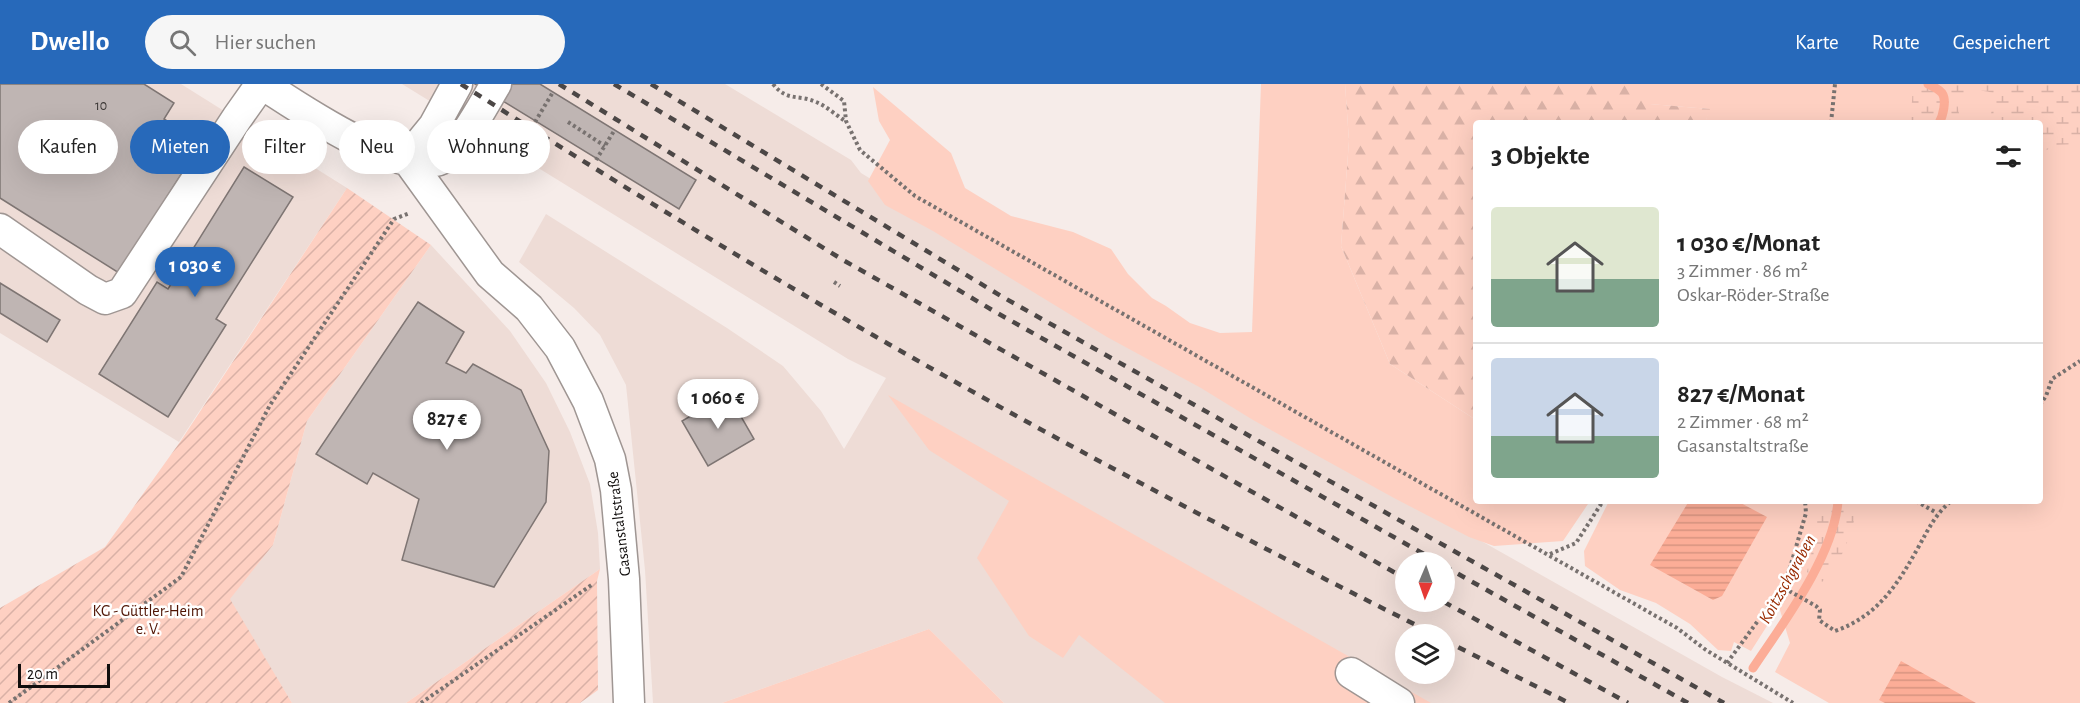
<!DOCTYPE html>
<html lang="de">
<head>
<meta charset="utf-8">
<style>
	body { margin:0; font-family:"Alegreya Sans",sans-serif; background:#f6f6f6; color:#222; height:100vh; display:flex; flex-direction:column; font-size:22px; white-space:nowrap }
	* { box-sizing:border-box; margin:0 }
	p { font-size:20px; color:#767676 }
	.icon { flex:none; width:33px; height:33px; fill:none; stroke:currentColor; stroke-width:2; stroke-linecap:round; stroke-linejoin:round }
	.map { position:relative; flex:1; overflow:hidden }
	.details { position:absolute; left:1473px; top:36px; width:570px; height:384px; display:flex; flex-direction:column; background:#fff; border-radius:6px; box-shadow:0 6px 24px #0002 }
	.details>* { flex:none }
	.hud { position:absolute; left:18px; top:36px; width:570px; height:54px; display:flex; gap:12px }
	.needle { width:39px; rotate:182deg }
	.fabs { position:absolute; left:1395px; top:468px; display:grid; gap:12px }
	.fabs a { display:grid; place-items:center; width:60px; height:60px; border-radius:50%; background:#fff; box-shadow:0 6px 24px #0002; font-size:30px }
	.scale { position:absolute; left:18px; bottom:15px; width:92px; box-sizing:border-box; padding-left:6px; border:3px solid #110e0d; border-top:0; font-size:16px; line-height:21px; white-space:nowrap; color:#110e0d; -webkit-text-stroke:4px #fff; paint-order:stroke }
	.price { position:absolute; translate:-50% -51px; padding:0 14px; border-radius:21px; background:#fff; color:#222; font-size:20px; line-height:39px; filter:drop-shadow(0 2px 3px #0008) }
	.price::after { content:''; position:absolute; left:50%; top:36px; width:18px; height:14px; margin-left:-9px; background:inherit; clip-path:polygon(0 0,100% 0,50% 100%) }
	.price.active { background:#2769ba; color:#fff }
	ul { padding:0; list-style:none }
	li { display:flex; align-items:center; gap:18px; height:150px; padding:0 18px }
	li+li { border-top:2px solid #e0e0e0 }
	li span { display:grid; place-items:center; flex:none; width:168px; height:120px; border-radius:6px; color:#555 }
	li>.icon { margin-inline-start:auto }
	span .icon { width:72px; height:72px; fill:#fffc; stroke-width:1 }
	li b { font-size:26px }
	h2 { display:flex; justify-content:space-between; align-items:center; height:72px; padding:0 18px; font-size:26px }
	.chip { padding:0 21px; border-radius:27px; background:#fff; box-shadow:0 6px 24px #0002; font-size:21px; line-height:54px }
	.chip.active { background:#2769ba; color:#fff }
	header { display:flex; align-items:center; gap:36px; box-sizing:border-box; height:84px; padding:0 30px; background:#2769ba; color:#fff }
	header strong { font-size:28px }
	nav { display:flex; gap:33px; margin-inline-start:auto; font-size:21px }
	.search { width:420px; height:54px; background:#f6f6f6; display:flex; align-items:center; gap:15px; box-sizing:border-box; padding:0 21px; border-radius:33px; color:#767676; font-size:22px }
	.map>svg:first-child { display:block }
</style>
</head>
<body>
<header>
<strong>Dwello</strong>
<div class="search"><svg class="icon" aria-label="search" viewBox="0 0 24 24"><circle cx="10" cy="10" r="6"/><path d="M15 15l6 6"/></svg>Hier suchen</div>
<nav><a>Karte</a><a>Route</a><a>Gespeichert</a></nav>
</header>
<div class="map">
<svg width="2080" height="619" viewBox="0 0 2080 619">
	<defs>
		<pattern id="forest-firs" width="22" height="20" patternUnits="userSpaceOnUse" patternTransform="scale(1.5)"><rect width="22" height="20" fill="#fed0c2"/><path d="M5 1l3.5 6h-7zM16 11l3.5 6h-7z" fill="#d9b1a6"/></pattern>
		<pattern id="wetland-marsh" width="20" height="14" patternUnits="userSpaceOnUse" patternTransform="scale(1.5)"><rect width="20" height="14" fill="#fed0c2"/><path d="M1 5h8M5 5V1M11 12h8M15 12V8" fill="none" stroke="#d9b1a6"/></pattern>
		<pattern id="garden-furrows" width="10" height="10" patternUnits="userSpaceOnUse" patternTransform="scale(1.5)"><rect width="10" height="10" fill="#fed0c2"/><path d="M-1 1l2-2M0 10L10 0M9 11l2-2" fill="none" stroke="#d9b1a6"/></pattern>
		<pattern id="water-rules" width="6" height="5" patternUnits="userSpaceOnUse" patternTransform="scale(1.5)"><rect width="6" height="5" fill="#fcad97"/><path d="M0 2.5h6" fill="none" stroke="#d79481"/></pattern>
	</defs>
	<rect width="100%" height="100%" fill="#f6ece9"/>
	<path fill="#eedcd6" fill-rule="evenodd" d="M0 0H181L347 104 179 358 0 249Z
		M402 0H725L851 76 861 89 951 144 1437 432 1722 593 1773 619H1004L929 545 722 619H653L645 486 626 301 600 251 574 224 519 178 546 130 727 244 783 282 821 327 844 365 886 294 848 275ZM1406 478H1444V518H1406ZM1406 550H1444V590H1406Z
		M431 161 510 247 546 299 570 348 590 400 598 449 600 485 406 619H292L229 515 273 461 307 337Z"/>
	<path fill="#fed0c2" d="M1261 0H1345L1349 57 1341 162 1390 280 1476 336V417H1590L1563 457 1494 462 1469 453 1394 414 1253 336 1201 304 1107 253 933 147 885 121 868 97 890 56 879 37 873 3 951 69 965 104 1011 132 1073 148 1111 165 1128 190 1152 214 1166 222 1190 239 1220 249 1252 248Z
		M1649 0H2080V619H1829L1775 588 1790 559 1779 523 1751 567 1734 558 1731 567 1718 566 1690 540 1656 519 1620 506 1585 482 1584 467 1609 417H2040V39H1705L1709 25 1649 20Z
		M888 311 1431 619H1165L1079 551 1063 574 1029 552 977 474 1009 417 929 366Z
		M929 545 1004 619H722Z"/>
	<path fill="url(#forest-firs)" d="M1345 0H1649L1650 20 1710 25 1705 39H1476V336L1390 280 1341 162 1349 57Z"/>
	<path fill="url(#wetland-marsh)" d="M1911 0H2080V60L2055 61 2040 70V39H1985L1991 30 1995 10C1981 4 1970 7 1956 13L1960 35 1956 39H1904C1912 28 1914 13 1911 0Z
		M1818 417H1857V419C1855 443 1841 482 1822 498L1807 488 1817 444Z"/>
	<path fill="url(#garden-furrows)" d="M347 104 431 161 307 337 273 461 230 515 292 619H0V524L105 463 180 358Z
		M600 485 597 497 598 606 580 619H406Z"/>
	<path fill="url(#water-rules)" d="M1689 417H1737L1767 433 1722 512 1713 516 1650 481Z
		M1901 577 1976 619H1885L1879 616Z"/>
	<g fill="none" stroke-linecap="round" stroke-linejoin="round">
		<path stroke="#fcad97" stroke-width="9" d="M1928 0C1932 2 1939 5 1942 9 1947 16 1943 32 1939 39
			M1753 584C1783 539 1834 472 1838 417"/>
	</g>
	<path fill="#bfb5b3" stroke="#7e7573" stroke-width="1.5" d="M0 0H144L174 19 164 35 201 59 119 189 0 114Z
		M475 0H540L696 96 679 125Z
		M244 83 293 113 216 235 226 241 168 333 99 290 157 198 168 205Z
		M0 199 60 236 47 258 0 229Z
		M418 218 464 248 446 279 466 289 473 280 521 306 549 367 546 418 494 503 402 476 419 415 373 389 367 400 316 370Z
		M728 310 754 355 708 382 682 337Z"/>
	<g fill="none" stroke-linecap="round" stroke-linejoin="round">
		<g stroke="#9f9693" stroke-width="33">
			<path id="minor" d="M262 0C297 22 408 101 447 72 463 60 485 18 496 0
				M407 75 490 190 529 224 560 264 588 317 610 375 616 406 624 495 629 619
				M407 75 434 42 457 0
				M0 145 88 206 105 215 122 209 237 34 261 0
				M1351 589 1399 619"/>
		</g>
		<path stroke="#787270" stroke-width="4" stroke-dasharray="3 3" stroke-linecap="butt" d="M773 0C787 18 799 10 816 18 826 22 836 31 845 37
			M821 0 844 17 846 37 860 66 915 112 1677 544 1706 566 1793 619
			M535 38 553 8
			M568 38 605 62
			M1831 39 1835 0
			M596 76 614 47
			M834 198 840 202
			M2040 321 2046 312 2052 295 2080 277
			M1916 417 1937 429
			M1550 470 1576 459 1603 417
			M1784 504 1816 522 1820 526 1819 536 1835 547C1878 532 1898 500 1919 462 1929 444 1935 431 1951 417
			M1727 579 1760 534 1784 504 1806 429 1805 417
			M9 619 181 493 270 321 394 135 410 129
			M421 619 593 500"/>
		<use href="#minor" stroke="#fff" stroke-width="30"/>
		<path stroke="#4c4746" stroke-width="4.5" stroke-dasharray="8 8" stroke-linecap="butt" d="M461 0C610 95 760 187 913 274 1083 371 1258 462 1434 550
			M559 0 843 176 1406 495
			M614 0 992 226 1438 478
			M651 0 1001 212 1724 619
			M1444 482 1688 619
			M1444 518 1628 619
			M1444 556 1569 619"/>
	</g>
	<g text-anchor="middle" stroke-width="5" stroke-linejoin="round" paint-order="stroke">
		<g font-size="14" fill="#3c3836">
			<text x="101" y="26">10</text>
		</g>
		<g font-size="16" fill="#110e0d" stroke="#fff">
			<text transform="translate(618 440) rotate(-97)" y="6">Gasanstaltstraße</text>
		</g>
		<g font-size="16" fill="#4f1403" stroke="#fff">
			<text x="148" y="532">KG - Güttler-Heim<tspan x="148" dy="18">e. V.</tspan></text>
		</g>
		<g font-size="18" font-style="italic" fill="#982a00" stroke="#fff">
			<text transform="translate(1787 495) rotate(-61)" y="6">Koitzschgraben</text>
		</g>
	</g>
</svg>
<div class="fabs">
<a><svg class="needle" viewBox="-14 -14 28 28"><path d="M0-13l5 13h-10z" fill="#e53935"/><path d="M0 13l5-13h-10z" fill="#767676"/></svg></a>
<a><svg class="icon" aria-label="layers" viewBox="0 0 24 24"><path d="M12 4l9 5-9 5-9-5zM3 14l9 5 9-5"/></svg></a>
</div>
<div class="scale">20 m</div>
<b class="price active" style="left:195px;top:214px">1 030 €</b>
<b class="price" style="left:718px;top:346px">1 060 €</b>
<b class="price" style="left:447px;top:367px">827 €</b>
<div class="hud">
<a class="chip">Kaufen</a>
<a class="chip active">Mieten</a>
<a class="chip">Filter</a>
<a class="chip">Neu</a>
<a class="chip">Wohnung</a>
</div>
<section class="details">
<h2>3 Objekte<svg class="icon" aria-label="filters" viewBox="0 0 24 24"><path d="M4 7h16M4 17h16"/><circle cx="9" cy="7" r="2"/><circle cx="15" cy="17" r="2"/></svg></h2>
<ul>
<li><span style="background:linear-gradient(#dfe7d0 60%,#7fa58c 0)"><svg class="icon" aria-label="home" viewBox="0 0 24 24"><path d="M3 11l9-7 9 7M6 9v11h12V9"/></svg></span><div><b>1 030 €/Monat</b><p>3 Zimmer · 86 m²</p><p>Oskar-Röder-Straße</p></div></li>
<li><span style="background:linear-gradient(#c9d6e8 65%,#7fa58c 0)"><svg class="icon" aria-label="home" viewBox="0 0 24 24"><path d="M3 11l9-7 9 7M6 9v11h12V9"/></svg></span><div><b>827 €/Monat</b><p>2 Zimmer · 68 m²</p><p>Gasanstaltstraße</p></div></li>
</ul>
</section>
</div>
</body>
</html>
